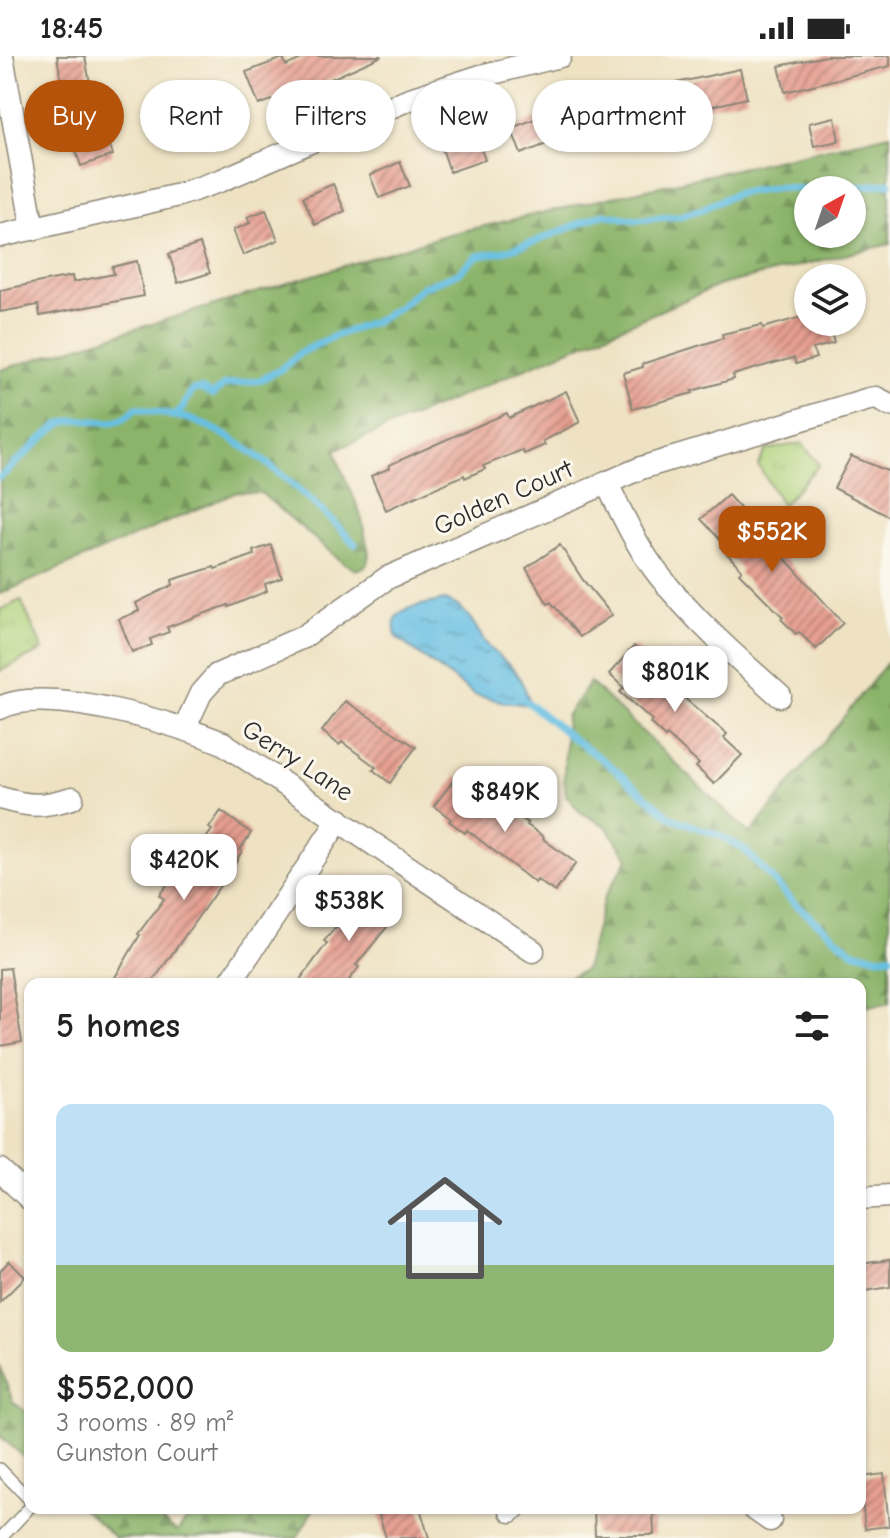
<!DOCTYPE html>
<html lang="en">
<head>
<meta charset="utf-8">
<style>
	body { margin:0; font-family:"Comic Neue",sans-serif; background:#f2f2f2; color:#222; height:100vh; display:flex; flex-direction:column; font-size:30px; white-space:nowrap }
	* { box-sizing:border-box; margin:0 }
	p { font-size:26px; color:#767676 }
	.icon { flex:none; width:44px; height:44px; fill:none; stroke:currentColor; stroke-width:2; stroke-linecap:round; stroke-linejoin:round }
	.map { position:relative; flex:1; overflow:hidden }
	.details { position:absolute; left:24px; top:922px; width:842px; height:536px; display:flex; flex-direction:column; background:#fff; border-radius:16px; box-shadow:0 2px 6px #0004 }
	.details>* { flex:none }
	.banner { position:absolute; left:24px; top:24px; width:842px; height:72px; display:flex; gap:16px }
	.needle { width:52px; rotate:40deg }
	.buttons { position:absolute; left:794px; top:120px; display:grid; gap:16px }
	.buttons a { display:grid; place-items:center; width:72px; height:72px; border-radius:50%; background:#fff; box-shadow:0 2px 6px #0004; font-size:40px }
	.price { position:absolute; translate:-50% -68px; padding:0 18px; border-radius:16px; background:#fff; color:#222; font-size:26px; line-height:52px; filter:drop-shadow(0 2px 4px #0008) }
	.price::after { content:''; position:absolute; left:50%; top:48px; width:24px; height:18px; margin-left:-12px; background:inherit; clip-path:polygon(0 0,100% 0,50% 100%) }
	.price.active { background:#b45309; color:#fff }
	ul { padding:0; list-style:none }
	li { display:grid; align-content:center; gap:16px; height:424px; padding:0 32px }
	li span { display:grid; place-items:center; height:248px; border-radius:16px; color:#555 }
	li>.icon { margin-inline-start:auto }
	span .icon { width:144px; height:144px; fill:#fffc; stroke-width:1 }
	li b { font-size:34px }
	h2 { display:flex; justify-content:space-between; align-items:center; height:96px; padding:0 32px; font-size:34px }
	.tag { padding:0 28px; border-radius:36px; background:#fff; box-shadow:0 2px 6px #0004; font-size:28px; line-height:72px }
	.tag.active { background:#b45309; color:#fff }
	.status { display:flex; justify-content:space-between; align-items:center; height:56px; padding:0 40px; background:#fff; direction:ltr }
	.status svg { height:22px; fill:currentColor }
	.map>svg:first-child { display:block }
</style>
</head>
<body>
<div class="status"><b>18:45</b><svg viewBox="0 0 49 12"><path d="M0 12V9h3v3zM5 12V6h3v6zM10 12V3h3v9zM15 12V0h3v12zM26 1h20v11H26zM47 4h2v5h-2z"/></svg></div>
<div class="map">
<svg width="890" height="1482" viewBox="0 0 890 1482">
	<defs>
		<pattern id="grass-tufts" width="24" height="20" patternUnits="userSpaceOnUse" patternTransform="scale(2)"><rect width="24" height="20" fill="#afd27b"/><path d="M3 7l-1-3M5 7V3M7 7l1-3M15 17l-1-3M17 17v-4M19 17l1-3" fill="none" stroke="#97b46a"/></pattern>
		<pattern id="forest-firs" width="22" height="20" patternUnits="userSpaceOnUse" patternTransform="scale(2)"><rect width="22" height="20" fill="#8bb46b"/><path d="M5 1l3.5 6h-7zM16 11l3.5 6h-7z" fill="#729358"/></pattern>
		<pattern id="water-ripples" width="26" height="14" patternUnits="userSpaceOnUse" patternTransform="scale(2)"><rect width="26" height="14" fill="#66bfe3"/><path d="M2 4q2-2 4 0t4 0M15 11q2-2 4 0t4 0" fill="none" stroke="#549bb8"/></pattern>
		<pattern id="building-hatch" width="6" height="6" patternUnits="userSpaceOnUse" patternTransform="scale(2)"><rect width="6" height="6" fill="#e59e90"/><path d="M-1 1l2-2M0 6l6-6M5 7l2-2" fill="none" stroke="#ba8176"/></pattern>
	</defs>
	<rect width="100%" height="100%" fill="#fbf7ec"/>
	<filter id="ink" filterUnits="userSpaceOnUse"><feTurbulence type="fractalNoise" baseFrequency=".0125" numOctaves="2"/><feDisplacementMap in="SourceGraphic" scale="16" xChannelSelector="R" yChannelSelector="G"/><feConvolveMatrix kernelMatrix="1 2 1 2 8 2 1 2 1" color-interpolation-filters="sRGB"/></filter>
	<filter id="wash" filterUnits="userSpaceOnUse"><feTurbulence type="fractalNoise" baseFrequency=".006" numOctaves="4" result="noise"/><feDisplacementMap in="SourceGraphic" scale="32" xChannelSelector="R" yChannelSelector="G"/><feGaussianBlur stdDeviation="1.8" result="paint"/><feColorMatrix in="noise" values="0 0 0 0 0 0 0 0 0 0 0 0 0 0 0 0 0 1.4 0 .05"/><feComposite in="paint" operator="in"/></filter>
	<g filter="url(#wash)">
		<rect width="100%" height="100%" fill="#eee2c3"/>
		<path fill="url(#grass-tufts)" stroke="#6d7e53" stroke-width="2" d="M802 387 819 409 782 449 758 409 766 394Z
			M21 544 43 594 0 615V554Z"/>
		<path fill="url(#forest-firs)" stroke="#5b704b" stroke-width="2" fill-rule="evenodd" d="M890 78V188L720 229 335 394C343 426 360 445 365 479 367 494 372 494 366 510L356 514 342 506 261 437 237 436 0 538V314L449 178ZM852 134V178H808V134Z
			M890 603V946L860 952V928H555L585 914 604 842 628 802 606 770 580 756 566 739 564 721 566 660 590 626 750 778Z
			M0 1310 13 1346 30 1359V1406L0 1380Z
			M82 1452H146L177 1476 196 1452H314L297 1482H115Z"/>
		<path fill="url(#water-ripples)" stroke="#487587" stroke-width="2" d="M445 544C466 551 472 565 483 583 490 594 501 601 510 610 521 621 526 635 531 649L504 646 475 639 397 582C384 548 423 550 445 544Z"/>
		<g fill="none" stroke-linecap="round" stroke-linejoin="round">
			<path stroke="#66bfe3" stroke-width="7" d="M830 134 890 127
				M174 360C231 366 316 447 355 488
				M0 421C14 410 49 374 61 368 91 354 110 381 136 352L174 360 182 353 192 334 201 333 213 339 224 329 260 324 281 313 300 297 332 281 376 265 399 251 422 231 458 217 477 200 501 196 534 186 603 158 636 164 680 160 702 153 737 137 780 131 809 134
				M526 645 573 683 606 706 672 762 721 780 744 793 794 847 852 895 880 901 890 900"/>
		</g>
		<g id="blocks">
			<path fill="url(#building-hatch)" d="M57 0H85L96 61 101 59 113 99 81 110 68 70Z
				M308 0H382L320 28 319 26 259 49 246 16 283 2 286 10Z
				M826 0H890V10L785 36 779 10Z
				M740 13 747 42 687 56V59L645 70 644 68 591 84 581 52 613 42 614 48 660 37 658 31Z
				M214 28 230 66 196 80 180 43Z
				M548 58 557 84 521 98 511 72Z
				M835 61 839 85 814 90 809 67Z
				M475 77 485 104 450 116 440 86Z
				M400 106 410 130 379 142 370 119Z
				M333 128 345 155 315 169 303 141Z
				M266 154 278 184 243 199 233 174 250 167 247 161Z
				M200 188 210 217 178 227 169 198Z
				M137 205 144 240 40 260 38 249 0 256V234L72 220 73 226 114 218 112 211Z
				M808 259V266H828L834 287 813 293 816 302 796 308 794 302 774 307 733 319 734 323 692 335 693 337 633 353 623 317 643 311 642 308 723 282 722 278 762 269 763 272Z
				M566 335 580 366 543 385 545 389 524 398 522 394 483 410 485 413 465 422 464 419 386 454 371 420 390 412 389 409 468 374 507 357 509 362Z
				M851 400 890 416V461L834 432Z
				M728 439 843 567 816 593 799 576 796 578 781 563 783 561 739 517 742 514 721 491 724 488 701 463Z
				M271 489 282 522 265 528 267 535 229 551 228 549 167 571 169 576 150 583 152 589 132 596 119 563 139 555 136 547 173 529 172 524 214 511 215 513 254 499 253 495Z
				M560 489 583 524 612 559 580 581 551 546 548 548 526 512Z
				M634 590 683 630 677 636 727 678 724 682 742 699 714 728 696 711 699 708 667 679 665 681 650 667 652 664 620 636 624 632 609 618Z
				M345 645 416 691 390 727 373 714 376 711 342 686 339 689 322 675Z
				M457 720 490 745 492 743 528 767 527 769 544 781 543 783 576 807 555 836 537 824 535 827 467 774 465 777 449 765 451 763 434 750Z
				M221 755 251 777 240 794 242 795 231 814 151 928H111L140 879 138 878 164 843 159 839 184 807 187 809 212 774 209 772Z
				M365 836 396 860 356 909 359 911 346 928H297L327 887 324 885Z
				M10 912 22 986 0 990V913Z
				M890 1204V1231L860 1236V1208Z
				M9 1205 25 1221 0 1246V1215Z
				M884 1418 889 1470 865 1473 860 1421Z
				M377 1452H420L429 1482H386Z
				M594 1452H653L654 1479H595Z"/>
		</g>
	</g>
	<g filter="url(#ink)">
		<use href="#blocks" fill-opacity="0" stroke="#8c8677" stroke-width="2"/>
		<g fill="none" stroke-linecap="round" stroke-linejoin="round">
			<g stroke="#8c8677" stroke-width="14">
				<path id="service" d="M0 1413 30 1444
					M1 1482 30 1451"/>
			</g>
			<g stroke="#8c8677" stroke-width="25">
				<path id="minor" d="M2 0 33 173
					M0 180 179 139 222 124 407 44 481 20 560 0
					M606 426C622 457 636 490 658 518 693 563 737 602 780 640
					M0 652C45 628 177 668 223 687L533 895
					M185 671 201 637 217 619 303 581 387 522 641 412 869 343 876 342 890 349
					M0 742C30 751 42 751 72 742
					M229 928 339 764
					M0 1114 30 1143
					M860 1142 890 1140
					M753 1452 770 1464
					M511 1455 514 1452"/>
			</g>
			<use href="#service" stroke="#fff" stroke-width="11"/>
			<use href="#minor" stroke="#fff" stroke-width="22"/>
		</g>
	</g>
	<g text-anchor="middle" stroke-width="6" stroke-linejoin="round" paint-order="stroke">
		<g font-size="26" fill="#2b2b2b" stroke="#fbf7ec">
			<text transform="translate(503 441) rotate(-24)" y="9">Golden Court</text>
			<text transform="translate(298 704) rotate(33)" y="9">Gerry Lane</text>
		</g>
	</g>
</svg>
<div class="buttons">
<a><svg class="needle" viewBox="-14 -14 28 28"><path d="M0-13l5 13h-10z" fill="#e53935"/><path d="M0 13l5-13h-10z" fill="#767676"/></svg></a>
<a><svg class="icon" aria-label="layers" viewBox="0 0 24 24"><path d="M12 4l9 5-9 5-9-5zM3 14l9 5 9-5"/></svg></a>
</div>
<b class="price active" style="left:772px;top:518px">$552K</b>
<b class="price" style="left:675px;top:658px">$801K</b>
<b class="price" style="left:505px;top:778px">$849K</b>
<b class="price" style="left:184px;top:846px">$420K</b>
<b class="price" style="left:349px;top:887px">$538K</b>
<div class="banner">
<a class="tag active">Buy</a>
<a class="tag">Rent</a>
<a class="tag">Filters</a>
<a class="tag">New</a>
<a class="tag">Apartment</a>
</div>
<section class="details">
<h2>5 homes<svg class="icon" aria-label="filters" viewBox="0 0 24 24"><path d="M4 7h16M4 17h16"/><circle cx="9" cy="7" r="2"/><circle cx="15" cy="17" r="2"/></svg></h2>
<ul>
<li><span style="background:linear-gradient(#bfe0f5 65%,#8fb573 0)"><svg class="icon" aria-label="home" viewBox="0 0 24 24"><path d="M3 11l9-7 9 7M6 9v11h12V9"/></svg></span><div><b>$552,000</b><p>3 rooms · 89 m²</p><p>Gunston Court</p></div></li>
</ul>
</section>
</div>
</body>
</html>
